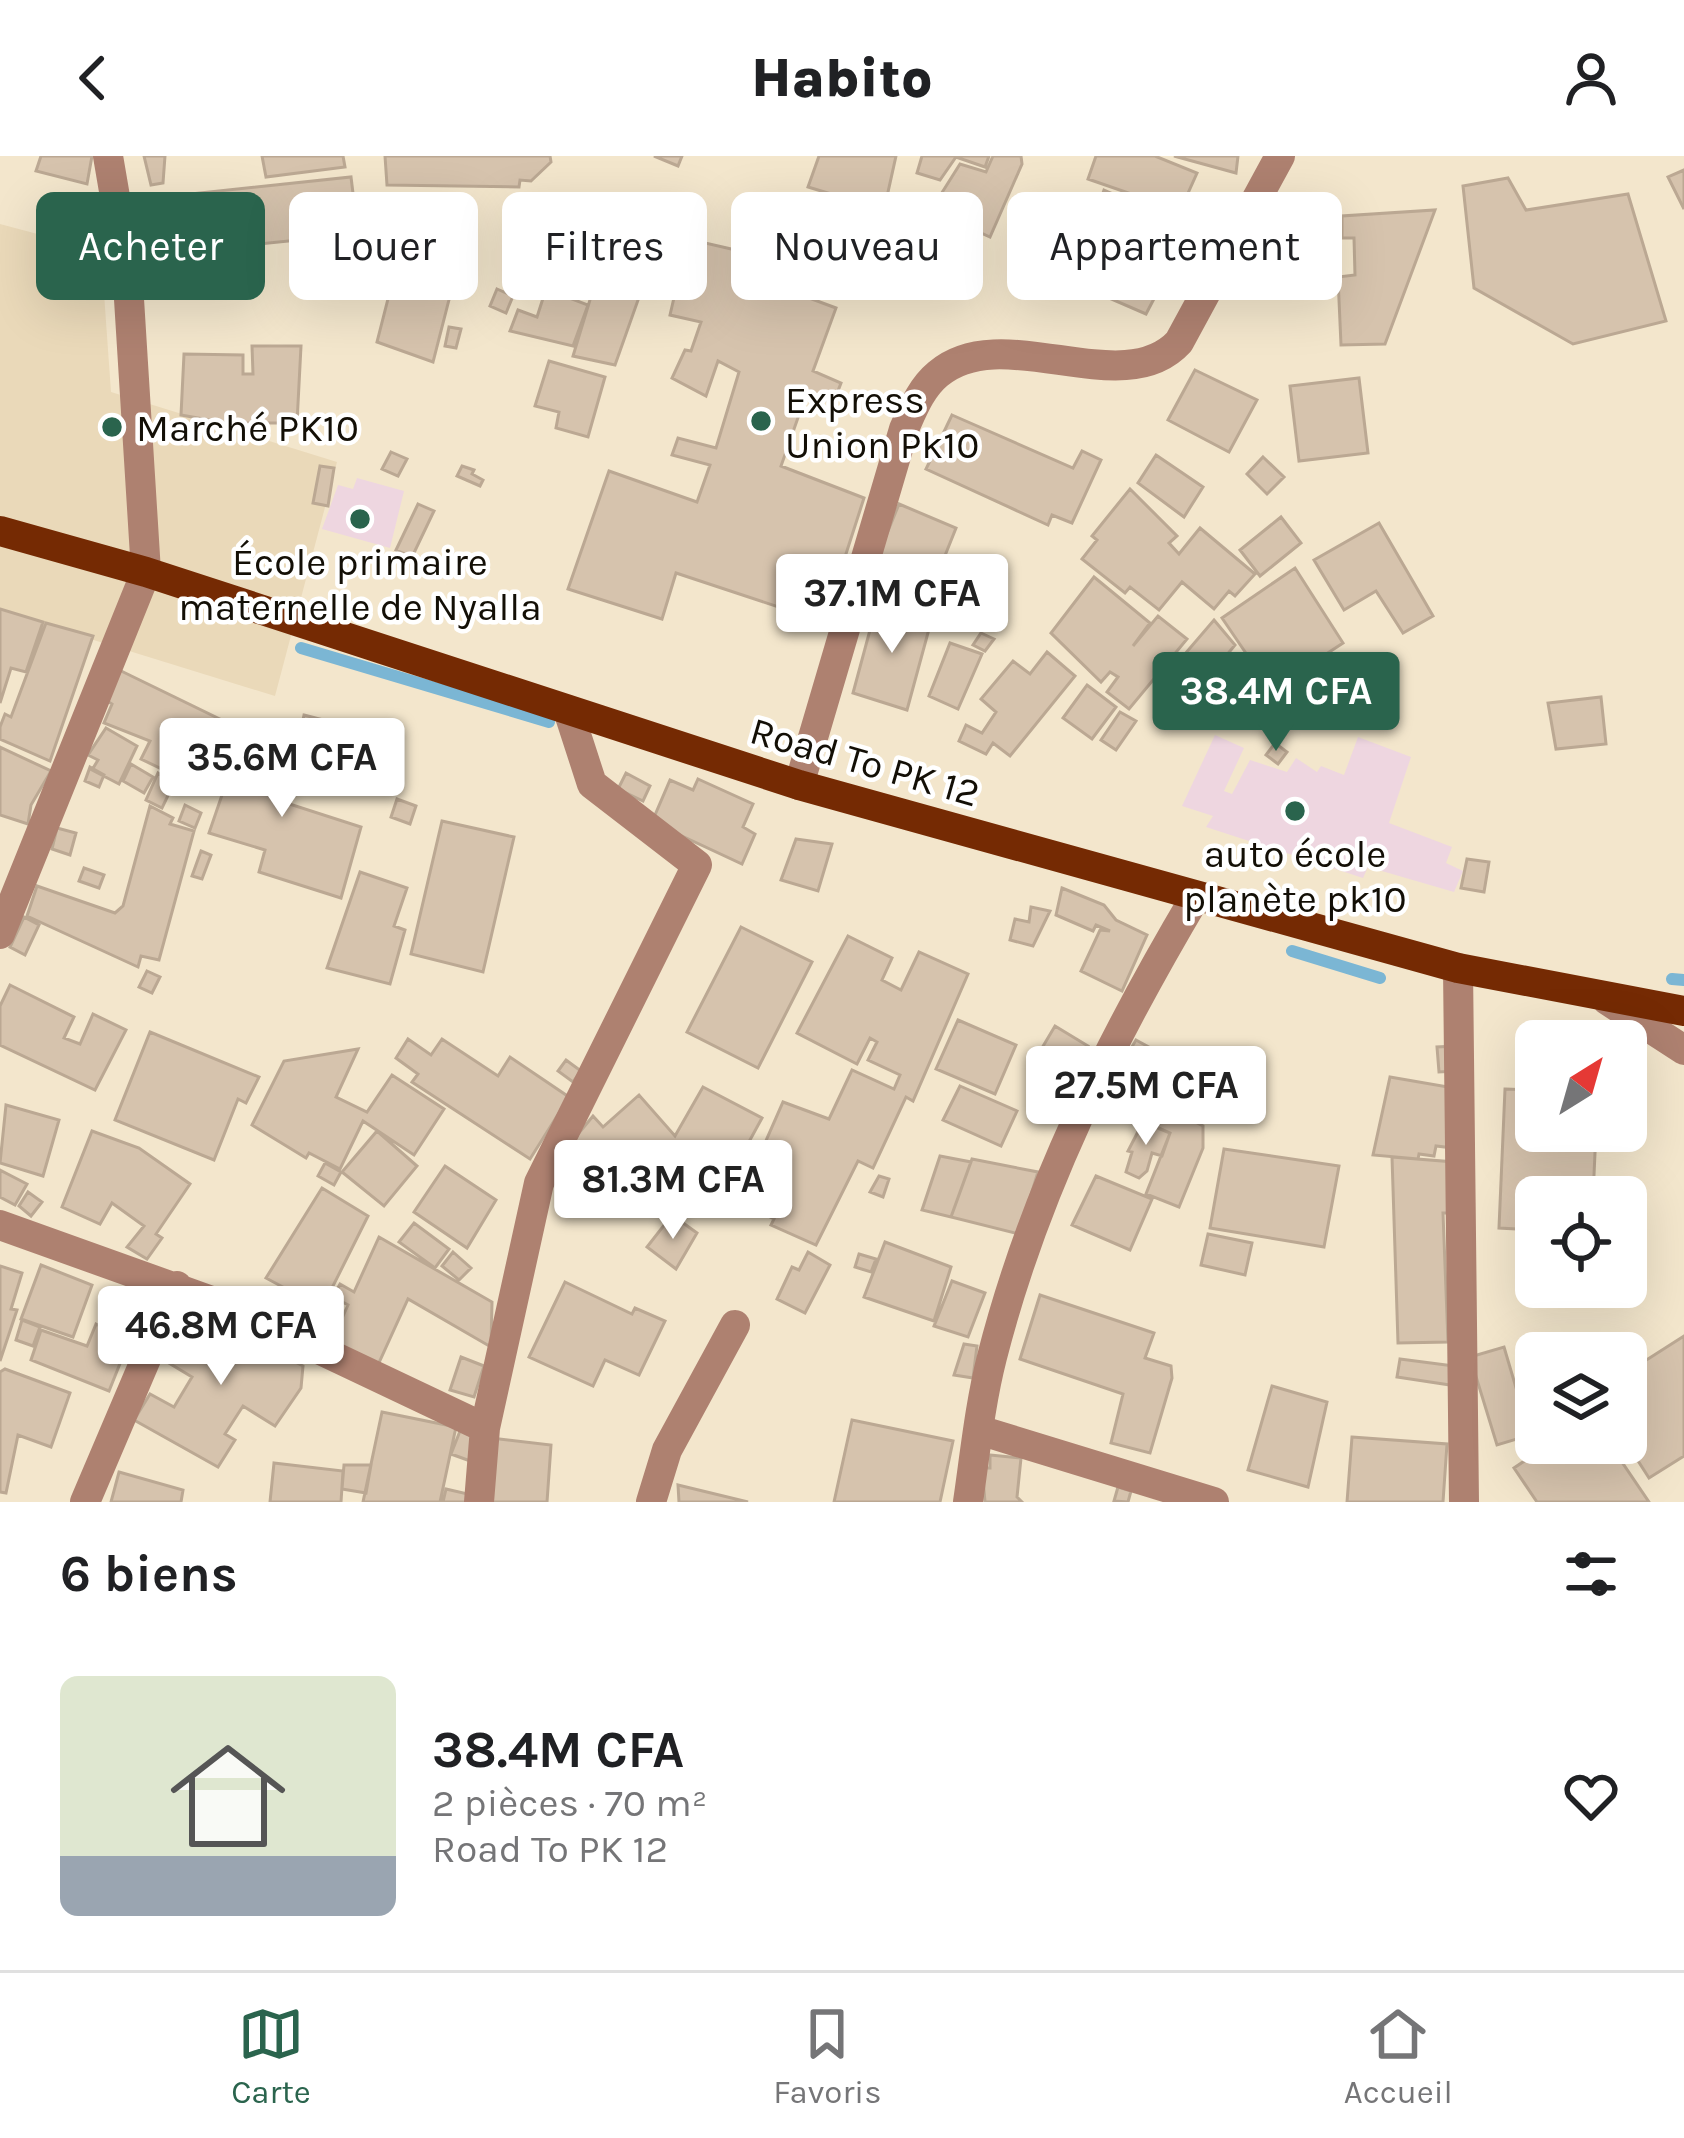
<!DOCTYPE html>
<html lang="fr">
<head>
<meta charset="utf-8">
<style>
	body { margin:0; font-family:Karla,sans-serif; background:#f6f6f6; color:#202124; height:100vh; display:flex; flex-direction:column; font-size:45px; white-space:nowrap }
	* { box-sizing:border-box; margin:0 }
	p { font-size:39px; color:#757577 }
	.icon { flex:none; width:66px; height:66px; fill:none; stroke:currentColor; stroke-width:2; stroke-linecap:round; stroke-linejoin:round }
	.map { position:relative; height:1346px; overflow:hidden }
	.details { display:flex; flex-direction:column; background:#fff; flex:1 }
	.details>* { flex:none }
	.banner { position:absolute; left:36px; top:36px; width:1614px; height:108px; display:flex; gap:24px }
	.needle { width:78px; rotate:37deg }
	.tools { position:absolute; left:1515px; top:864px; display:grid; gap:24px }
	.tools a { display:grid; place-items:center; width:132px; height:132px; border-radius:18px; background:#fff; box-shadow:0 12px 48px #0002; font-size:60px }
	.price { position:absolute; translate:-50% -102px; padding:0 27px; border-radius:12px; background:#fff; color:#222; font-size:39px; line-height:78px; filter:drop-shadow(0 3px 6px #0008) }
	.price::after { content:''; position:absolute; left:50%; top:72px; width:36px; height:27px; margin-left:-18px; background:inherit; clip-path:polygon(0 0,100% 0,50% 100%) }
	.price.on { background:#2a644d; color:#fff }
	ul { padding:0; list-style:none }
	li { display:flex; align-items:center; gap:36px; height:300px; padding:0 60px }
	li span { display:grid; place-items:center; flex:none; width:336px; height:240px; border-radius:18px; color:#555 }
	li>.icon { margin-inline-start:auto }
	span .icon { width:144px; height:144px; fill:#fffc; stroke-width:1 }
	li b { font-size:51px }
	h2 { display:flex; justify-content:space-between; align-items:center; height:144px; padding:0 60px; font-size:51px }
	.tag { padding:0 42px; border-radius:18px; background:#fff; box-shadow:0 12px 48px #0002; font-size:42px; line-height:108px }
	.tag.on { background:#2a644d; color:#fff }
	header { display:flex; justify-content:space-between; align-items:center; height:156px; padding:0 60px; background:#fff; font-size:54px; font-weight:800 }
	.menu { display:flex; justify-content:space-around; align-items:center; height:168px; border-top:3px solid #e0e0e0; background:#fff; font-size:33px; color:#757577 }
	.menu a { display:grid; justify-items:center; gap:6px }
	.menu .on { color:#2a644d }
	.map>svg:first-child { display:block }
</style>
</head>
<body>
<header><svg class="icon" aria-label="back" viewBox="0 0 24 24"><path d="M15 5l-7 7 7 7"/></svg>Habito<svg class="icon" aria-label="person" viewBox="0 0 24 24"><circle cx="12" cy="8" r="4"/><path d="M4 21q1-7 8-7t8 7"/></svg></header>
<div class="map">
<svg width="1684" height="1346" viewBox="0 0 1684 1346">
	<rect width="100%" height="100%" fill="#f3e6cc"/>
	<path fill="#ead9b9" d="M0 68 101 95 111 236 337 306 275 540 0 455Z"/>
	<path fill="#eed6e0" d="M357 322 404 335 390 392 322 373 338 329 353 333Z
		M1215 579 1244 592 1224 635 1232 638 1250 604 1287 616 1296 602 1317 616 1321 610 1344 619 1358 581 1411 601 1389 667 1452 691 1446 707 1463 715 1454 736 1368 711 1363 722 1206 671 1213 660 1182 650Z"/>
	<g fill="none" stroke-linecap="round" stroke-linejoin="round">
		<path stroke="#7bb6d4" stroke-width="12" d="M301 492 549 566
			M1292 795 1380 822
			M1672 823 1684 824"/>
	</g>
	<path fill="#d6c3ad" stroke="#bba893" stroke-width="3" d="M41 0H92L87 28 36 15Z
		M144 0H165L163 27 151 29Z
		M262 0H343L345 11 266 21Z
		M385 0H550L551 6 531 25 520 24 519 31 387 29Z
		M654 0H682L678 10Z
		M819 0H896L884 54 808 31Z
		M922 0H989L985 11 956 1 940 24 917 17Z
		M993 0H1021L1022 8 990 81 931 54 960 8 986 16Z
		M1096 0H1155L1197 17 1180 55 1088 23Z
		M1174 0H1238L1236 17Z
		M1684 14V53L1668 21Z
		M351 21 358 78 170 97 162 41Z
		M1508 22 1526 54 1628 38 1666 165 1573 188 1474 132 1463 30Z
		M1104 34 1191 72 1146 158 1072 126Z
		M414 41 471 58 433 206 377 186Z
		M1435 54 1385 188 1341 189 1338 121 1355 119 1354 82H1342V60Z
		M787 63 830 74 816 125 772 112Z
		M671 71 694 77 692 84 757 99 750 136 761 138 768 118 785 125 782 132 836 152 813 215 841 227 833 248 807 236 781 310 864 342 824 466 676 417 662 463 568 433 609 315 697 346 710 309 672 299 678 282 716 292 739 216 718 205 706 240 672 222 685 194 691 195 701 166 670 159 682 107 664 102Z
		M599 114 643 130 615 209 573 200Z
		M497 133 513 140 506 157 490 150Z
		M546 133 588 149 573 190 510 175 518 154 537 161Z
		M449 171 461 173 456 192 445 190Z
		M252 190H301L297 267H226L181 259 184 198 243 199V218H253Z
		M549 205 605 221 588 281 556 272 559 256 535 250Z
		M1195 214 1257 244 1229 296 1168 264Z
		M1359 222 1368 297 1299 305 1290 230Z
		M952 259 1073 312 1082 295 1101 304 1072 367 1052 359 1048 369 926 313Z
		M391 296 407 303 398 320 382 313Z
		M1156 299 1203 331 1184 361 1138 327Z
		M1263 301 1284 321 1267 338 1247 318Z
		M320 310 334 312 328 350 313 347Z
		M462 310 474 314 472 318 483 324 480 330 457 320Z
		M1130 333 1177 380 1169 387 1179 398 1200 372 1255 418 1235 440 1229 435 1214 453 1182 426 1159 454 1130 431 1125 437 1082 403 1097 384 1092 380Z
		M418 348 434 355 412 401 396 394Z
		M899 348 956 372 926 447 868 424Z
		M1281 361 1301 387 1260 420 1240 394Z
		M1379 367 1433 460 1403 477 1376 435 1344 454 1314 404Z
		M1295 412 1343 487 1271 534 1222 462Z
		M1094 421 1150 467 1133 490 1158 460 1187 483 1129 553 1107 536 1118 521 1110 516 1101 526 1051 477Z
		M877 448 932 462 907 554 853 537Z
		M0 453 43 466 26 516 11 512 0 547Z
		M1214 464 1235 489 1197 535 1172 513Z
		M46 467 93 480 50 605 0 583V571L5 558 11 561Z
		M981 477 994 483 985 495 973 489Z
		M950 487 982 498 958 553 929 540Z
		M1047 496 1075 520 1010 600 993 587 986 598 959 585 966 569 982 577 996 556 981 543 1013 505 1030 518Z
		M115 512 236 571 205 634 141 603 150 585 104 567 112 548 101 541Z
		M1087 529 1116 551 1092 583 1063 562Z
		M1601 541 1606 588 1556 593 1548 547Z
		M1120 556 1136 565 1116 594 1101 584Z
		M304 559 343 569 334 599 370 608 364 634 291 621Z
		M246 569 292 583 277 644 361 671 341 742 259 716 265 694 209 677Z
		M106 572 137 590 119 628 92 614 98 604 88 599Z
		M1275 587 1287 596 1278 608 1266 599Z
		M0 591 51 615 31 649 28 668 0 659Z
		M131 608 153 621 144 637 123 625Z
		M90 611 104 619 99 631 85 625Z
		M158 617 174 627 162 652 146 644Z
		M626 617 650 630 643 645 618 633Z
		M698 623 753 648 743 671 755 678 742 708 652 666 670 624 693 634Z
		M397 643 416 650 410 668 391 661Z
		M185 649 201 657 195 672 179 665Z
		M150 650 173 662 170 668 194 675 159 804 141 800 138 811 27 760 37 730 115 757 123 750Z
		M442 665 514 681 483 816 411 798Z
		M57 672 76 677 70 699 52 693Z
		M796 683 832 688 818 735 781 724Z
		M201 695 211 699 202 723 192 720Z
		M1467 703 1489 706 1484 736 1461 732Z
		M84 712 104 719 99 732 79 725Z
		M360 716 407 732 394 770 405 774 390 828 327 812Z
		M1062 732 1104 749 1116 764 1147 779 1122 835 1081 815 1100 774 1110 775 1096 769 1093 775 1056 759Z
		M1031 751 1050 755 1033 790 1010 784 1015 763 1029 766Z
		M24 761 39 769 25 799 10 791Z
		M741 771 812 806 758 912 687 876Z
		M848 780 892 802 882 824 901 834 919 796 968 818 913 945 906 941 873 1012 858 1005 816 1089 771 1069 774 1063 739 1046 783 946 829 963 852 914 894 933 900 919 868 904 877 886 870 882 857 908 797 877Z
		M147 815 160 821 152 837 139 831Z
		M10 829 74 861 64 882 80 888 93 858 126 874 95 934 0 889V850Z
		M958 864 1016 889 995 938 936 913Z
		M1055 870 1088 890 1065 932 1029 914Z
		M150 876 259 921 246 947 238 943 214 1004 115 964Z
		M408 883 431 899 442 883 498 920 510 901 569 941 530 1003 412 926 418 918 396 902Z
		M1136 884 1202 920 1180 958 1203 970V992L1179 1051 1146 1038 1170 977 1100 945Z
		M1455 890 1456 915 1439 916 1437 891Z
		M358 893 336 941 367 956 392 919 444 953 414 999 363 965 340 1013 309 997 306 1002 252 969 284 905Z
		M566 904 581 915 573 926 558 915Z
		M1390 921 1448 931 1453 992 1436 990 1434 1000 1419 998 1418 1003 1373 999Z
		M960 930 1017 955 1001 990 943 964Z
		M703 931 762 962 733 1015 687 992 611 1058 559 1001 593 960 603 971 639 939 675 980Z
		M1505 933 1536 934V975H1596L1593 1041H1536V1074L1499 1072Z
		M6 949 59 964 43 1020 0 1007Z
		M1143 966 1170 977 1162 1000 1152 997 1147 1015 1139 1022 1126 1016 1132 996 1128 995Z
		M92 975 139 992 190 1028 156 1078 162 1082 147 1103 127 1091 144 1070 112 1047 100 1068 62 1051Z
		M377 975 417 1010 384 1050 342 1016Z
		M1224 993 1339 1010 1324 1091 1210 1072Z
		M940 1000 971 1006 951 1061 922 1054Z
		M1392 1001 1454 1006V1057H1443L1448 1186 1398 1187Z
		M972 1003 1038 1016 1019 1078 951 1061Z
		M325 1007 341 1016 334 1029 318 1020Z
		M445 1010 496 1044 467 1092 414 1056Z
		M0 1014 27 1028 15 1049 0 1041Z
		M879 1020 889 1023 883 1041 870 1036Z
		M1096 1020 1152 1043 1130 1094 1072 1069Z
		M322 1032 368 1060 322 1152 266 1122Z
		M28 1036 42 1046 31 1060 19 1050Z
		M672 1059 697 1077 676 1113 647 1091Z
		M414 1067 449 1093 435 1112 399 1086Z
		M1208 1078 1252 1087 1245 1119 1201 1109Z
		M379 1081 492 1146 491 1191 408 1143 377 1211 329 1191 348 1149 333 1141 340 1128 354 1136Z
		M885 1086 951 1111 934 1165 864 1141Z
		M453 1096 471 1112 459 1124 442 1110Z
		M808 1096 830 1109 805 1157 777 1143 792 1111 799 1114Z
		M859 1098 876 1103 871 1116 855 1111Z
		M41 1109 92 1129 73 1181 21 1163Z
		M0 1110 22 1117 11 1153 17 1154 0 1205Z
		M952 1125 985 1137 968 1181 934 1170Z
		M565 1126 632 1158 635 1152 665 1165 639 1219 605 1204 593 1230 529 1201Z
		M1040 1139 1154 1177 1145 1202 1171 1210 1172 1222 1150 1297 1111 1287 1123 1238 1020 1203Z
		M196 1145 230 1162 226 1170 303 1210 301 1232 275 1270 243 1250 225 1278 235 1284 218 1311 134 1264 150 1238 174 1251 192 1221 164 1204 172 1183 200 1196 212 1176 187 1162Z
		M22 1164 40 1171 33 1190 16 1184Z
		M96 1168 129 1185 109 1235 31 1204 41 1174 87 1190Z
		M1684 1180V1300L1649 1322 1626 1286V1217Z
		M964 1188 977 1190 973 1222 954 1219Z
		M1504 1191 1530 1279 1497 1289 1470 1201Z
		M461 1201 484 1210 474 1241 450 1234Z
		M1400 1203 1454 1210 1450 1229 1397 1221Z
		M5 1213 70 1237 51 1291 18 1279 6 1337 0 1336V1216Z
		M1272 1230 1327 1246 1308 1331 1248 1314Z
		M382 1256 456 1271 440 1346H363Z
		M852 1264 953 1285 940 1346H834Z
		M460 1275 480 1284 473 1306 451 1298Z
		M1352 1281 1447 1288 1443 1346H1347Z
		M491 1282 551 1289 547 1346H485Z
		M1551 1287H1609L1649 1346H1537L1514 1312Z
		M990 1299 1021 1302 1017 1341 1022 1346H985L982 1312H990Z
		M274 1307 343 1315 341 1346H270Z
		M344 1309H371L366 1337 342 1333Z
		M119 1316 183 1334 181 1346H111Z
		M678 1329 748 1346H679Z
		M1118 1331 1131 1335 1128 1346 1114 1345Z
		M446 1333 468 1338 466 1346H443Z"/>
	<g fill="none" stroke-linecap="round" stroke-linejoin="round">
		<path stroke="#ae8170" stroke-width="30" d="M799 629 904 273C913 253 921 232 938 218 1002 163 1123 247 1179 186L1280 0
			M0 778 146 416 127 111 108 0
			M1458 812 1464 1346
			M1607 844 1684 894
			M0 1069 234 1153 485 1272
			M979 1274 1214 1346
			M85 1346 177 1130
			M479 1346 485 1272 539 1027 697 709 592 628 568 554
			M651 1346 667 1294 735 1169
			M968 1346C975 1298 980 1248 992 1201 1034 1036 1110 885 1196 740"/>
		<path stroke="#752a03" stroke-width="30" d="M0 375 146 416 799 629 1458 812 1684 855"/>
	</g>
	<g fill="#2a644d" stroke="#fff" stroke-width="4.5">
		<circle cx="761" cy="265" r="12"/>
		<circle cx="112" cy="271" r="12"/>
		<circle cx="360" cy="363" r="12"/>
		<circle cx="1295" cy="655" r="12"/>
	</g>
	<g text-anchor="middle" stroke-width="9" stroke-linejoin="round" paint-order="stroke">
		<g font-size="39" fill="#130f06" stroke="#fff" text-anchor="start">
			<text x="785" y="257">Express<tspan x="785" dy="45">Union Pk10</tspan></text>
			<text x="136" y="285">Marché PK10</text>
			<text x="360" y="419" text-anchor="middle">École primaire<tspan x="360" dy="45">maternelle de Nyalla</tspan></text>
			<text x="1295" y="711" text-anchor="middle">auto école<tspan x="1295" dy="45">planète pk10</tspan></text>
		</g>
		<g font-size="39" fill="#130f06" stroke="#fff">
			<text transform="translate(865 605) rotate(16)" y="14">Road To PK 12</text>
		</g>
	</g>
</svg>
<div class="tools">
<a><svg class="needle" viewBox="-14 -14 28 28"><path d="M0-13l5 13h-10z" fill="#e53935"/><path d="M0 13l5-13h-10z" fill="#757577"/></svg></a>
<a><svg class="icon" aria-label="locate" viewBox="0 0 24 24"><circle cx="12" cy="12" r="6"/><path d="M12 2v4M12 18v4M2 12h4M18 12h4"/></svg></a>
<a><svg class="icon" aria-label="layers" viewBox="0 0 24 24"><path d="M12 4l9 5-9 5-9-5zM3 14l9 5 9-5"/></svg></a>
</div>
<b class="price" style="left:892px;top:500px">37.1M CFA</b>
<b class="price on" style="left:1276px;top:598px">38.4M CFA</b>
<b class="price" style="left:282px;top:664px">35.6M CFA</b>
<b class="price" style="left:1146px;top:992px">27.5M CFA</b>
<b class="price" style="left:673px;top:1086px">81.3M CFA</b>
<b class="price" style="left:221px;top:1232px">46.8M CFA</b>
<div class="banner">
<a class="tag on">Acheter</a>
<a class="tag">Louer</a>
<a class="tag">Filtres</a>
<a class="tag">Nouveau</a>
<a class="tag">Appartement</a>
</div>
</div>
<section class="details">
<h2>6 biens<svg class="icon" aria-label="filters" viewBox="0 0 24 24"><path d="M4 7h16M4 17h16"/><circle cx="9" cy="7" r="2"/><circle cx="15" cy="17" r="2"/></svg></h2>
<ul>
<li><span style="background:linear-gradient(#dfe7d0 75%,#9aa5b1 0)"><svg class="icon" aria-label="home" viewBox="0 0 24 24"><path d="M3 11l9-7 9 7M6 9v11h12V9"/></svg></span><div><b>38.4M CFA</b><p>2 pièces · 70 m²</p><p>Road To PK 12</p></div><svg class="icon" aria-label="heart" viewBox="0 0 24 24"><path d="M12 20l-8-8c-3-5 5-10 8-4 3-6 11-1 8 4z"/></svg></li>
</ul>
</section>
<nav class="menu">
<a class="on"><svg class="icon" aria-label="map" viewBox="0 0 24 24"><path d="M3 6l6-2 6 2 6-2v14l-6 2-6-2-6 2zM9 4v14M15 6v14"/></svg>Carte</a>
<a><svg class="icon" aria-label="saved" viewBox="0 0 24 24"><path d="M7 4h10v16l-5-4-5 4z"/></svg>Favoris</a>
<a><svg class="icon" aria-label="home" viewBox="0 0 24 24"><path d="M3 11l9-7 9 7M6 9v11h12V9"/></svg>Accueil</a>
</nav>
</body>
</html>
